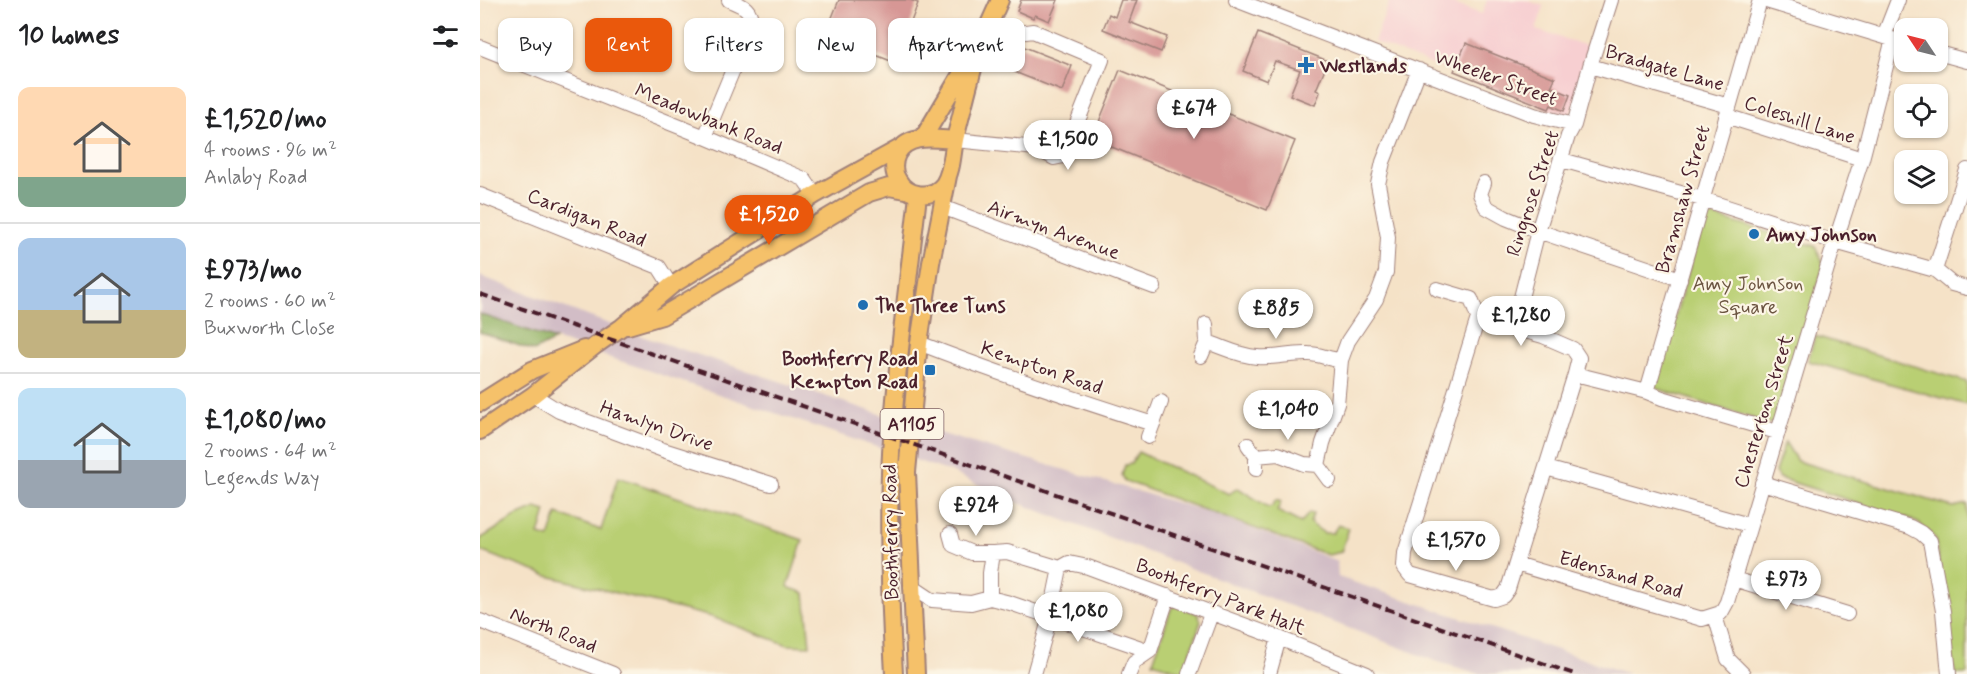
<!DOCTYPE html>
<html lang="en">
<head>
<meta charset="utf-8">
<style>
	body { margin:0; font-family:Mynerve,sans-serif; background:#f6f6f6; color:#202124; height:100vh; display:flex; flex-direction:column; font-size:22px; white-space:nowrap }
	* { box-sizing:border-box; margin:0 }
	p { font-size:20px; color:#757577 }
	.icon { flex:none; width:33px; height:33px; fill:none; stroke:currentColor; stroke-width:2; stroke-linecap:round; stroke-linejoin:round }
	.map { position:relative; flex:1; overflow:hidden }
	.side { display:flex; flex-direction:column; background:#fff; width:480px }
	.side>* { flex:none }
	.guide { position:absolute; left:18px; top:18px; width:570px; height:54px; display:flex; gap:12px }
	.needle { width:39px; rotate:305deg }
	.fabs { position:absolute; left:1414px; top:18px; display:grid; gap:12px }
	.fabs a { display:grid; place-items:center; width:54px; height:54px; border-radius:12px; background:#fff; box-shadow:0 2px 4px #0004; font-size:30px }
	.price { position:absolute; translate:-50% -51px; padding:0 14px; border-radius:21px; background:#fff; color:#222; font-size:20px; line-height:39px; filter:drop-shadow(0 2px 3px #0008) }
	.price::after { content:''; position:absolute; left:50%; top:36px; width:18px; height:14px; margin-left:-9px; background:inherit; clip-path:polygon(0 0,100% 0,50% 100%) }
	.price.current { background:#ea580c; color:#fff }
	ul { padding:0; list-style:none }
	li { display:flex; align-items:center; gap:18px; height:150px; padding:0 18px }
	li+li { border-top:2px solid #e0e0e0 }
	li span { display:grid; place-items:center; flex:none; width:168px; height:120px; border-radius:12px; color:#555 }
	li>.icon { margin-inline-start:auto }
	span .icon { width:72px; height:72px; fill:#fffc; stroke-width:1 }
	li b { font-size:26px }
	h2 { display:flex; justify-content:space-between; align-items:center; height:72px; padding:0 18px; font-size:26px }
	.chip { padding:0 21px; border-radius:12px; background:#fff; box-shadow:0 2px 4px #0004; font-size:21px; line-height:54px }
	.chip.current { background:#ea580c; color:#fff }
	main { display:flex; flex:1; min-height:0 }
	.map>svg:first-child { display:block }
</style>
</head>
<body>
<main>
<section class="side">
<h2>10 homes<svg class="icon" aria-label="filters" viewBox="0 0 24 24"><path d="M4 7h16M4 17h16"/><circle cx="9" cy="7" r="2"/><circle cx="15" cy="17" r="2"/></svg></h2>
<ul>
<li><span style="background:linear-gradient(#ffd9b3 75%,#7fa58c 0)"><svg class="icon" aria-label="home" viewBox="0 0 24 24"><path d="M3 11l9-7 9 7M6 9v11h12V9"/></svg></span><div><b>£1,520/mo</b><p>4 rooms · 96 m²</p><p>Anlaby Road</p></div></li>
<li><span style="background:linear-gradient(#a9c7e8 60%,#c2b280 0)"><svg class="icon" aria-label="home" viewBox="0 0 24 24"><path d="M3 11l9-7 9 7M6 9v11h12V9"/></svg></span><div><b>£973/mo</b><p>2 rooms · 60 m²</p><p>Buxworth Close</p></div></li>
<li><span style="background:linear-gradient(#bfe0f5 60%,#9aa5b1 0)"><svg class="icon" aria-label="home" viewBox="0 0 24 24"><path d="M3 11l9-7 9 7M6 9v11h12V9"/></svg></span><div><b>£1,080/mo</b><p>2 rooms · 64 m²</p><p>Legends Way</p></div></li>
</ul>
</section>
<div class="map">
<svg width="1487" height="674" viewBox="0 0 1487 674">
	<rect width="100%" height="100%" fill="#fcf5e5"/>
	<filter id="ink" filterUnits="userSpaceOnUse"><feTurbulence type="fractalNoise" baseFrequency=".0167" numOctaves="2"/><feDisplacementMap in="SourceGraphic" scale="12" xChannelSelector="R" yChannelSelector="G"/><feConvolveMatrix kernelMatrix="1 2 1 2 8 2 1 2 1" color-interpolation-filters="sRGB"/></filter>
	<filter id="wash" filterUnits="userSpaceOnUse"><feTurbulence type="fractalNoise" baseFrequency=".008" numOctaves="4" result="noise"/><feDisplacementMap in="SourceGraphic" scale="24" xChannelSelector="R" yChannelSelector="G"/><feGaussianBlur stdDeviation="1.35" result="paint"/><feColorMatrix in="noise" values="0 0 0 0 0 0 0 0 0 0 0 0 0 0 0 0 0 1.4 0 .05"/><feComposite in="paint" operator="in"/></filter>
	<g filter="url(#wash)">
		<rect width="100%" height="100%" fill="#f5e2c7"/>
		<path fill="#f7cfd1" d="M910 0H962L1002 14 1007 0H1045L1064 6 1056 30 1114 48 1089 118 894 42Z"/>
		<path fill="#d2bdc6" d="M0 276 164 337 449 430 728 512 857 561 858 577 1149 674H1000L958 662 528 499 471 472 0 314Z"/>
		<path fill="#b9cf73" stroke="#82774f" stroke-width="1.5" d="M1225 214 1335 246 1344 265 1299 420 1291 424 1178 389 1175 386Z
			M1335 336 1487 382V405L1328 361Z
			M1305 442 1317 461 1473 507 1487 504V674H1475L1455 538 1440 524 1429 519 1299 478 1295 472Z
			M658 452 749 494 758 488 788 507 792 506 796 500 801 502 797 511 821 523 829 513 833 514 830 523 844 533H853L858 525 869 528 861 552 848 555 645 481 642 475 645 465 651 464Z
			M138 477 323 540 308 586 310 588 325 593 330 646 308 645 232 617 68 576 0 551V539L37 516 56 508 66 511 59 535 69 538 77 514 121 530Z
			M696 604 718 614 721 621 704 672 673 662 691 609Z"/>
		<path fill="#92b265" stroke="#6e6848" stroke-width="1.5" d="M0 314 75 340 54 351 0 332Z"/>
		<g id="blocks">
			<path fill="#d79795" d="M359 0H430L438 3 428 30 439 35 426 67 345 35Z
				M541 0H578L569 21 555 15 553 18 537 11Z
				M641 0H657L649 22 687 37 681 52 623 29 629 14 635 17Z
				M778 33 848 61 836 90 840 92 835 105 810 95 820 70 795 61 787 81 763 71Z
				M986 43 1075 78 1071 87 1090 95 1084 111 1071 105 1069 109 974 71Z
				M542 46 592 66 582 91 532 71 534 65 526 62 531 48 540 51Z
				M640 70 815 141 787 210 612 139Z"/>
		</g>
	</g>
	<g filter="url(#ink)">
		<use href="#blocks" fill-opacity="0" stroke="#a08079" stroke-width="1.5"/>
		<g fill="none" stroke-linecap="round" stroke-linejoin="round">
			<g stroke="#a08079" stroke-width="16">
				<path id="minor" d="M756 0 1054 115 1094 125
					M1280 0 1167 392 1182 398 1297 432
					M1283 0 1425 43
					M1404 36 1418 0
					M0 47 225 137 324 179 335 195
					M1458 53 1487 61
					M1110 66 1249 106
					M1246 116 1382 159
					M225 137 272 24C270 7 263 6 249 0
					M475 140 556 148 574 158 584 156 622 60 553 31 524 35 506 31
					M1082 160 1222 199 1355 242 1455 270 1472 284 1487 288
					M1004 183 1000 194 1006 207 1026 218 1058 231 1200 279
					M0 195 179 267 191 286
					M462 207 674 287
					M1455 270 1487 170
					M957 289 991 299 998 318 925 553 924 567 930 575 1014 599 1023 596 1028 589 1095 374
					M998 318 1063 336 1093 349 1099 358 1095 374 1167 392
					M1033 329 1058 231 1088 136 1094 125 1110 66 1131 0
					M727 342C743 347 759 356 777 357 794 359 811 353 829 354 840 354 850 360 861 360
					M439 343C516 373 594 399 673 424
					M721 356 727 342 726 324
					M53 395 79 411 183 450 291 484
					M668 437 681 402
					M768 445 776 456V469
					M776 456 798 454 824 464 838 465
					M1066 468 1269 525
					M849 480 838 465 843 443 857 404 861 360 868 341 896 299 906 272 908 237 898 184 903 162 939 70
					M1282 483 1430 527 1441 533 1450 541 1463 611 1469 674
					M470 534 473 545 492 553H513
					M1036 564 1222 619 1241 613 1247 602 1351 255 1382 159 1413 39
					M1254 579 1367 614
					M431 586 452 600 491 603 510 598 530 603 670 651 688 596
					M510 598V573L513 553 527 552 580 568 589 563 608 567 799 638 887 674
					M1235 616 1248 659 1263 674
					M0 621 133 674
					M554 674 570 617 580 568
					M649 674 654 662 670 651
					M709 674 731 614
					M789 674 799 638"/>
			</g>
			<g stroke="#a08079" stroke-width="20">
				<path id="major" d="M443 138 492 56
					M475 140C455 139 428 133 417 154 413 162 413 173 418 180 427 197 452 200 464 184 473 170 472 151 476 135 484 105 491 72 501 42 507 28 514 14 520 0
					M148 326 182 316 389 193 409 187 426 190
					M0 403 52 370 104 349
					M0 431 53 395 116 345 142 327 191 286 335 195 422 147
					M414 674C410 607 408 540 410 473 414 380 428 287 438 195
					M436 674 427 472 439 343 451 263 468 176"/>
			</g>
			<use href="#minor" stroke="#fff" stroke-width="14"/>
			<use href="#major" stroke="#f5c16b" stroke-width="16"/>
			<path stroke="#4a1f2b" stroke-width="4" stroke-dasharray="9 4.5" stroke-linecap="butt" d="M0 294 1094 674"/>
		</g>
	</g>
	<g fill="#1f6fb2" stroke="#fcf5e5" stroke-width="2">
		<path d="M823 56h6v6h6v6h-6v6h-6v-6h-6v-6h6z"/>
		<circle cx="1274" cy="234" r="6"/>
		<circle cx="383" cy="305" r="6"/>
		<rect x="444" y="364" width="12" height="12" rx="3"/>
	</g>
	<g text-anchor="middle" stroke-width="4.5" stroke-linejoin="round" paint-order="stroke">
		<rect fill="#fcf5e5" stroke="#7f5f63" stroke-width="1.5" x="400.5" y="409" width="63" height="30" rx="4.5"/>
		<g font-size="18" font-weight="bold" fill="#4a1f2b">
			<text x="432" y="430">A1105</text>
		</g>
		<g font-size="20" font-weight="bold" fill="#4a1f2b" stroke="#fcf5e5" text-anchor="start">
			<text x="840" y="72">Westlands</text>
			<text x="1286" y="241">Amy Johnson</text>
			<text x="395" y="312">The Three Tuns</text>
			<text x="438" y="365" text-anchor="end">Boothferry Road<tspan x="438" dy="23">Kempton Road</tspan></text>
		</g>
		<g font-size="20" fill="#4a1f2b" stroke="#fcf5e5">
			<text transform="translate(1185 67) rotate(16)" y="7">Bradgate Lane</text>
			<text transform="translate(1016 77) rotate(20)" y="7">Wheeler Street</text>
			<text transform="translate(229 118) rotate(22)" y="7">Meadowbank Road</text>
			<text transform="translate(1320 119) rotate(18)" y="7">Coleshill Lane</text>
			<text transform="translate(1052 193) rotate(-72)" y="7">Ringrose Street</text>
			<text transform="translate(1202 199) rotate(-74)" y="7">Bramshaw Street</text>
			<text transform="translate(107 217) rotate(22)" y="7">Cardigan Road</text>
			<text transform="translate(574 229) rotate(20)" y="7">Airmyn Avenue</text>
			<text transform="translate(562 367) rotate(19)" y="7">Kempton Road</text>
			<text transform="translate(1283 411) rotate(-73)" y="7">Chesterton Street</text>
			<text transform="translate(177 425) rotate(19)" y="7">Hamlyn Drive</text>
			<text transform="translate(410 532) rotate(-91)" y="7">Boothferry Road</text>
			<text transform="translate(1141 574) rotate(16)" y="7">Edensand Road</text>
			<text transform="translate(741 596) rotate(21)" y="7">Boothferry Park Halt</text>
			<text transform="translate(74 629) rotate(22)" y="7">North Road</text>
		</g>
		<g font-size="20" fill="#6b5441" stroke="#fcf5e5">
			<text x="1268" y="290">Amy Johnson<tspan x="1268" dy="23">Square</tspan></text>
		</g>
	</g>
</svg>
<div class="fabs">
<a><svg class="needle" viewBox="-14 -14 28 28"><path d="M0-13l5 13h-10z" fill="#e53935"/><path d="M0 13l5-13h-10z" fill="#757577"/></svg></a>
<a><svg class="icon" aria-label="locate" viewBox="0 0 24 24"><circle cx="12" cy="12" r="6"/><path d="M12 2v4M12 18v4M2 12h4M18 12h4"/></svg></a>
<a><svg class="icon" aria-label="layers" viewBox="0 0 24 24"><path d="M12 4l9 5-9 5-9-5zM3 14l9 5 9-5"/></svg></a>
</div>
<b class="price" style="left:714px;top:140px">£674</b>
<b class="price" style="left:588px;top:171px">£1,500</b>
<b class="price current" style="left:289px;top:246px">£1,520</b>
<b class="price" style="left:796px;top:340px">£885</b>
<b class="price" style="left:1041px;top:347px">£1,280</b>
<b class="price" style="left:808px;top:441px">£1,040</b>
<b class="price" style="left:496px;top:537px">£924</b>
<b class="price" style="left:976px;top:572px">£1,570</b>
<b class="price" style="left:1306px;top:611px">£973</b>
<b class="price" style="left:598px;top:643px">£1,080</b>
<div class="guide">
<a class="chip">Buy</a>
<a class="chip current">Rent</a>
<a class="chip">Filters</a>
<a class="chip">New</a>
<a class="chip">Apartment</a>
</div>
</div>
</main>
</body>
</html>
